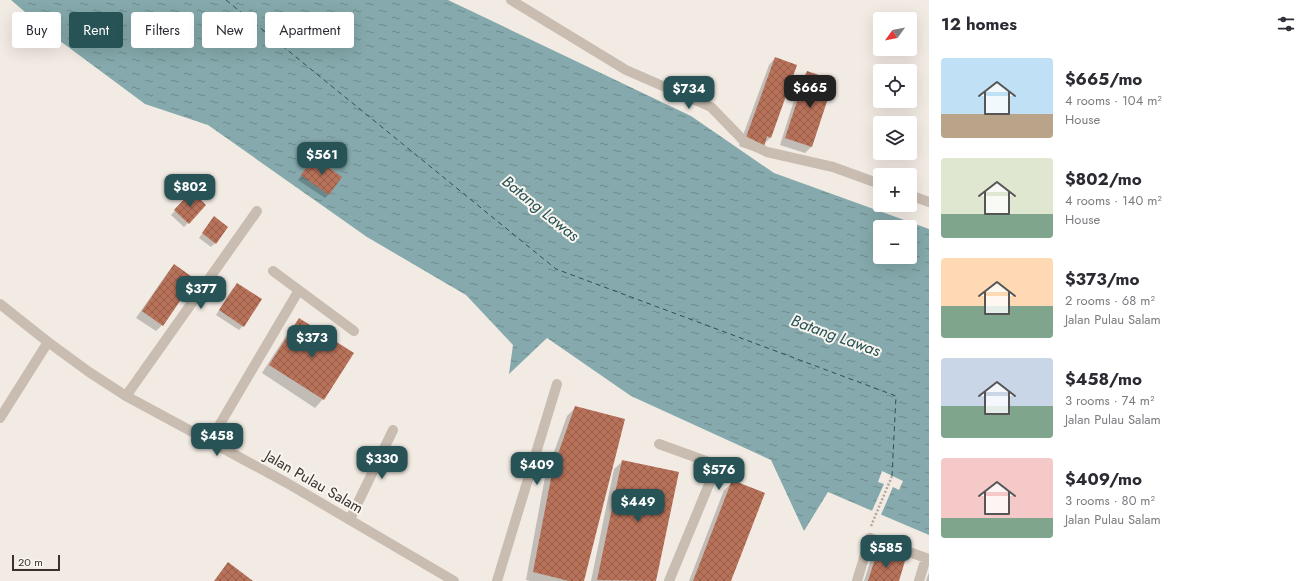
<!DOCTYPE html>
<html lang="en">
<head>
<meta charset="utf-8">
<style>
	body { margin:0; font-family:Jost,sans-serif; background:#f2f2f3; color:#2b2b33; height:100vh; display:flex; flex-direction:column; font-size:15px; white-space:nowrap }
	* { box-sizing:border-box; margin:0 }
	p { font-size:13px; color:#7c7c81 }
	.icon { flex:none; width:22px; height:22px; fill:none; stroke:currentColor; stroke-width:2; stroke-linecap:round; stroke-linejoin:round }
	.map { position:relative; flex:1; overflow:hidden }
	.side { display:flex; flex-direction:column; background:#fff; width:380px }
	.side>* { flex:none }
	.hud { position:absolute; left:12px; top:12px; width:380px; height:36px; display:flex; gap:8px }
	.needle { width:26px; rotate:237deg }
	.controls { position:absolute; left:873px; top:12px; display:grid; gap:8px }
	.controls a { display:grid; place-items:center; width:44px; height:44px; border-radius:4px; background:#fff; box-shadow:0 4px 16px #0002; font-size:20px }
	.scale { position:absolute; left:12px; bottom:10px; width:48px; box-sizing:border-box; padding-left:4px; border:2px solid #39312d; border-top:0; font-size:11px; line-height:14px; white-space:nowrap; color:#39312d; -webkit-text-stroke:3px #f9f5ef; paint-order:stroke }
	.price { position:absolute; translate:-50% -34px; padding:0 9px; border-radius:8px; background:#275256; color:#fff; font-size:13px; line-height:26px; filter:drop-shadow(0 1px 2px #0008) }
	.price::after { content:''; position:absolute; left:50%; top:24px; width:12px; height:9px; margin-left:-6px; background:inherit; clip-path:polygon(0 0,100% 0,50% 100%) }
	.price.current { background:#222; color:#fff }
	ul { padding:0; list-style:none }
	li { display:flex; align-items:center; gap:12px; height:100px; padding:0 12px }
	li span { display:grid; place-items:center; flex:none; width:112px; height:80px; border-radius:4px; color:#555 }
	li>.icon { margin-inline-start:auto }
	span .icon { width:48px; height:48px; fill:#fffc; stroke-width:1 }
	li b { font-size:17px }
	h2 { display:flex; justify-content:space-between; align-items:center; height:48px; padding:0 12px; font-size:17px }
	.tag { padding:0 14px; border-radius:4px; background:#fff; box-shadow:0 4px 16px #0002; font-size:14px; line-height:36px }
	.tag.current { background:#275256; color:#fff }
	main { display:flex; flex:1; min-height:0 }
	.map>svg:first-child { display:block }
</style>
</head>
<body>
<main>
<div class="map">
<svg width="929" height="581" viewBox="0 0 929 581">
	<defs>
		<pattern id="water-ripples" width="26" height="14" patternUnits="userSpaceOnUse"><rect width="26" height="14" fill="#85a9ac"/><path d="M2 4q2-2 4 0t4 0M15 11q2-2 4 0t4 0" fill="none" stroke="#6e8a8c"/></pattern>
		<pattern id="building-cross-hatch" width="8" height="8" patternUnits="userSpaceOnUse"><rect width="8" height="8" fill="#b9725a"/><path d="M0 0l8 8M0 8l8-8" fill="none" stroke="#975e4b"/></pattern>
	</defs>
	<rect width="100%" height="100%" fill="#f2ebe3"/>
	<path fill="url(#water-ripples)" fill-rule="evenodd" d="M11 0H448L691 116 774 173 929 229V535L828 492 804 531 771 460 631 396 547 338 509 374 513 345 466 295 367 237 208 125 145 104 52 35ZM880 227H910V257H880Z"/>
	<path fill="#f2ebe3" d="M882 471 903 481 899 490 893 487 880 517 871 513 884 484 878 482Z"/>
	<path fill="#0003" d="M775 58 770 138 756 152 739 146 769 65Z
		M807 72 811 147 805 153 780 145 801 78Z
		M310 163 329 194 325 198 298 180Z
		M192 193 205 205 184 227 171 215Z
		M210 222 215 243 211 247 199 238Z
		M174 266 162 325 156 331 136 318 168 272Z
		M233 288 261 300 243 326 239 330 216 315Z
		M299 320 352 354 323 399 315 408 262 373 291 328Z
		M576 407 583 581H530L526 580 545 477 567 416Z
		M623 461 678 472 655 581H591L614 469Z
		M733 482 729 581H689L724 490Z
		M877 553 898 581H864L871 559Z
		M929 573V581H926L928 575Z"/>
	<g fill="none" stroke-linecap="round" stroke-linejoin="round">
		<path stroke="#275256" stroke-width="1" stroke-dasharray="5 4" stroke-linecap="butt" d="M226 0 556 269 896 396 892 476"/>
	</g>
	<path fill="url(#building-cross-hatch)" d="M775 57 797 65 771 138 767 136 764 147 745 140Z
		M807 71 834 80 812 147 785 138Z
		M314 157 342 177 329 195 301 175Z
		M192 191 206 205 189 224 174 210Z
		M214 216 228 227 216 244 202 233Z
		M174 264 195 279 163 326 142 311Z
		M237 283 262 299 244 327 219 310Z
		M299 318 354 353 324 400 269 365Z
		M575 406 625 419 584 581H569L533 572 553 468Z
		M622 460 679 472 656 581 597 580Z
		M732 480 765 493 731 581H693Z
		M877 552 905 561 899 581H868Z
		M228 562 253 581H214Z"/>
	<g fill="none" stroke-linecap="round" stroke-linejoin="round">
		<path stroke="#b5a69a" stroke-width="2.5" stroke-dasharray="2 2" stroke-linecap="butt" d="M871 526 892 476"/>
		<path stroke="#c9bcb0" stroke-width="10" d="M511 0 626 70 711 107 744 141 767 152 833 167 880 184
			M910 195 929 202
			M273 271 354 331
			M0 304 48 342 89 372 126 396 287 483 454 581
			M126 396 257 211
			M0 418 48 342
			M210 441 299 290
			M659 444 717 465 669 581
			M350 519 393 430
			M497 581 557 384
			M857 581 870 538 926 558 919 581"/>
	</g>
	<g text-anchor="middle" stroke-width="4" stroke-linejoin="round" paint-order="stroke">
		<g font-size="15" fill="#39312d" stroke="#f9f5ef">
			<text transform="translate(314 482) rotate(30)" y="5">Jalan Pulau Salam</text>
		</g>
		<g font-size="16" font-style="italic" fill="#275256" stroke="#f9f5ef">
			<text transform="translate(541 208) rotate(39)" y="6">Batang Lawas</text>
			<text transform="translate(836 335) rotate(20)" y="6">Batang Lawas</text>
		</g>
	</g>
</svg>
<div class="controls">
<a><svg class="needle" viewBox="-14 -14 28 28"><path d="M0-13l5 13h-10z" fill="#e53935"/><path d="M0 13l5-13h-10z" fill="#7c7c81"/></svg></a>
<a><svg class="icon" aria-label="locate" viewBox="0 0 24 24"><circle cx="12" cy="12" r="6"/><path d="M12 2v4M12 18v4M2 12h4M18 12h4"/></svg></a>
<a><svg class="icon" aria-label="layers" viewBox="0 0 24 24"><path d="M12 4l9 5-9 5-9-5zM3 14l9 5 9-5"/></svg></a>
<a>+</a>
<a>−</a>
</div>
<div class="scale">20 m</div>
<b class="price current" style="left:810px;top:109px">$665</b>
<b class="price" style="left:689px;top:110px">$734</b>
<b class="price" style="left:322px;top:176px">$561</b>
<b class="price" style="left:190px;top:208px">$802</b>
<b class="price" style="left:201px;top:310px">$377</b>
<b class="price" style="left:312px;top:359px">$373</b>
<b class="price" style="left:217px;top:457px">$458</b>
<b class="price" style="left:382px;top:480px">$330</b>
<b class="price" style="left:537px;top:486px">$409</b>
<b class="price" style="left:719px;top:491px">$576</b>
<b class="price" style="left:638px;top:523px">$449</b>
<b class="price" style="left:886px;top:569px">$585</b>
<div class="hud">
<a class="tag">Buy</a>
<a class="tag current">Rent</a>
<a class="tag">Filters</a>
<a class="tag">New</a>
<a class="tag">Apartment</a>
</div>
</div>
<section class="side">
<h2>12 homes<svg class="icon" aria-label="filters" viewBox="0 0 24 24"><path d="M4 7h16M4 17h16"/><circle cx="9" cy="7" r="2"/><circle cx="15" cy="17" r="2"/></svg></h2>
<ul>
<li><span style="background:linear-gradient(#bfe0f5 70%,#b9a48a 0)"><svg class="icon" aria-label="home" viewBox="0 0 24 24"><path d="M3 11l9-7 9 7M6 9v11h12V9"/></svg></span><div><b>$665/mo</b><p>4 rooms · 104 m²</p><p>House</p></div></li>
<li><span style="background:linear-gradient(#dfe7d0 70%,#7fa58c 0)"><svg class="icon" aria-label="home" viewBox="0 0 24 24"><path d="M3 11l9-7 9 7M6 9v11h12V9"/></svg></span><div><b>$802/mo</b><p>4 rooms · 140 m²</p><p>House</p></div></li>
<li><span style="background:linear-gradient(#ffd9b3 60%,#7fa58c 0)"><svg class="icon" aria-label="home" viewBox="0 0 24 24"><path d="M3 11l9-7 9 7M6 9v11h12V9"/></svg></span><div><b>$373/mo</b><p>2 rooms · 68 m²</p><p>Jalan Pulau Salam</p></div></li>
<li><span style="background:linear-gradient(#c9d6e8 60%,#7fa58c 0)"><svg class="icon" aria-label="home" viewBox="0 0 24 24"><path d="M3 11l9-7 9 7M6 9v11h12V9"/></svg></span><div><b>$458/mo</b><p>3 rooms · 74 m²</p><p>Jalan Pulau Salam</p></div></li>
<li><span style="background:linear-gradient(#f6c9c9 75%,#7fa58c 0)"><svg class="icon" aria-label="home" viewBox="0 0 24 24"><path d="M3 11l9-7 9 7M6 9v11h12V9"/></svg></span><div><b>$409/mo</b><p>3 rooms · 80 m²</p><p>Jalan Pulau Salam</p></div></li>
</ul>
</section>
</main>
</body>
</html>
